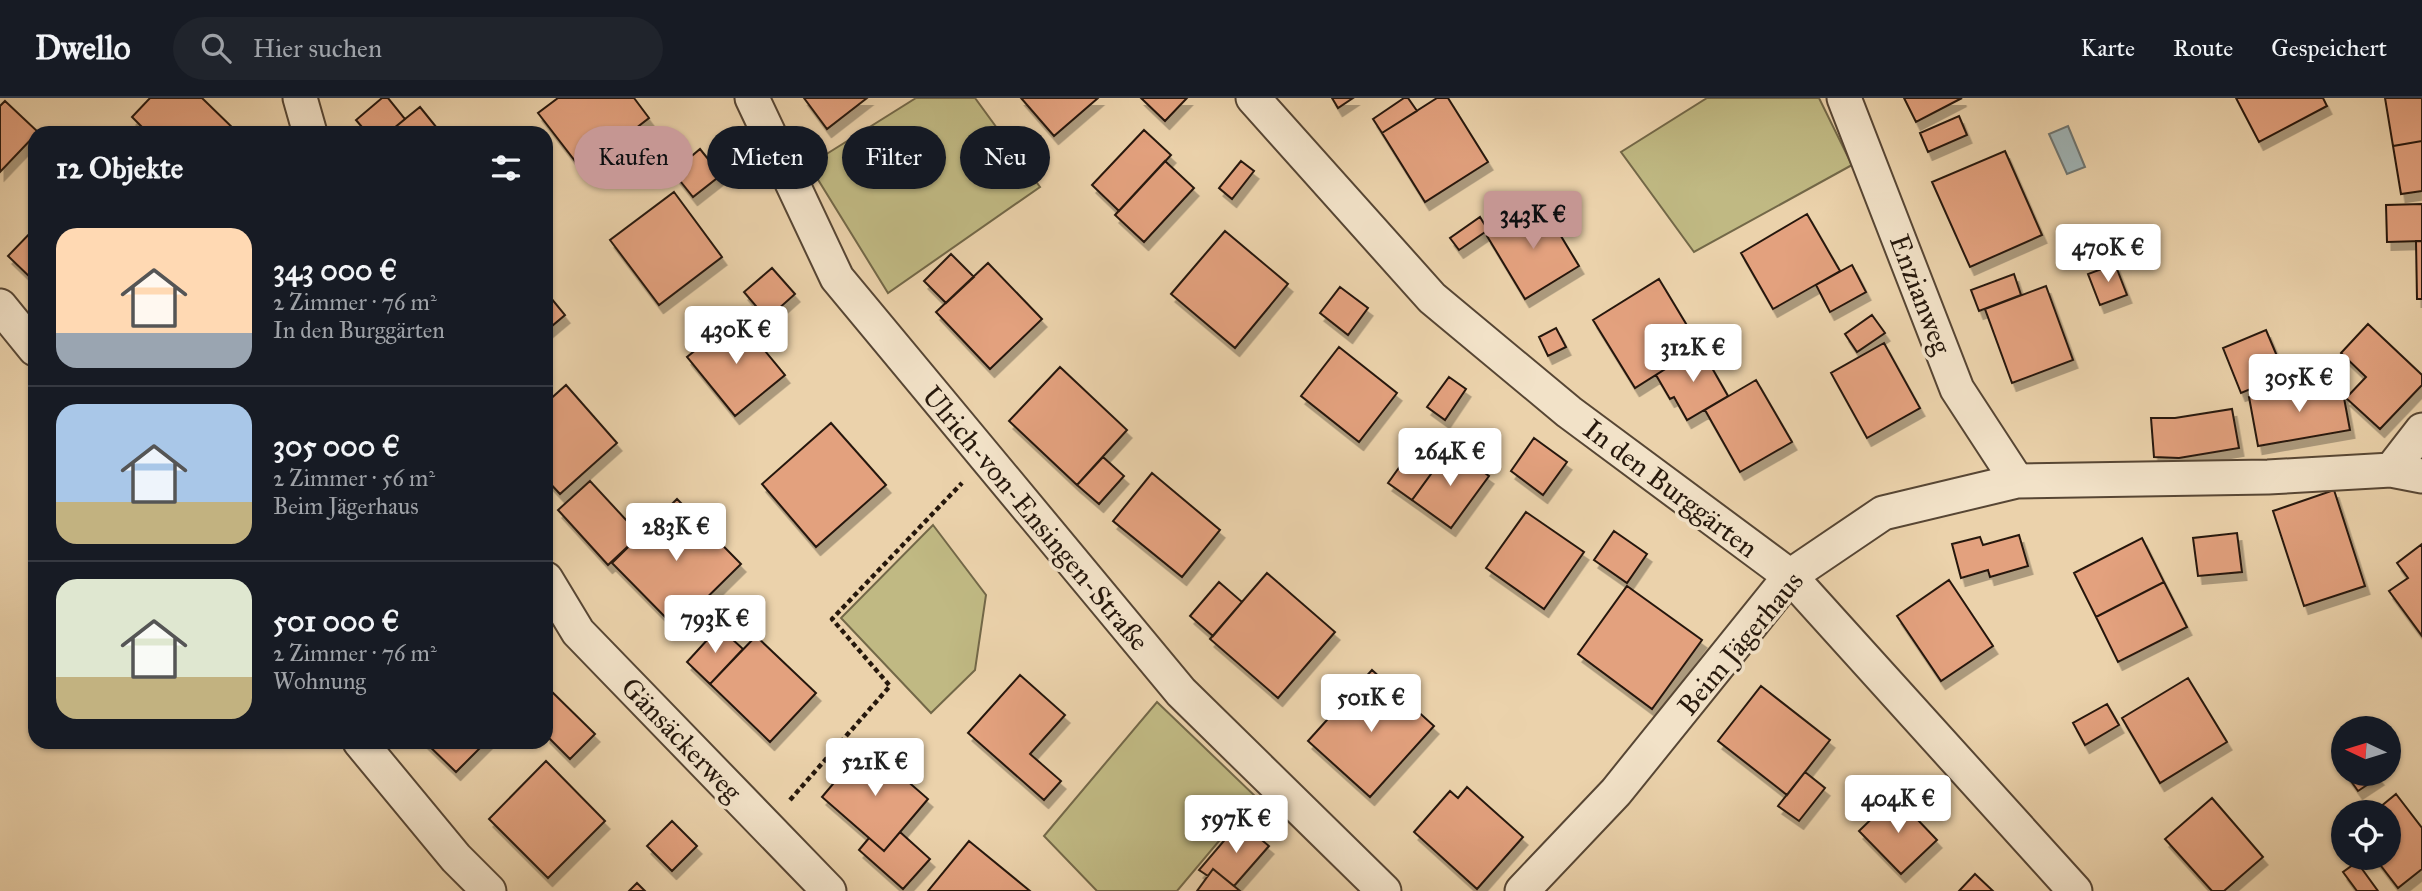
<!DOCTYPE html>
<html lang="de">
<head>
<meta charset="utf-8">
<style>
	body { margin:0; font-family:"IM FELL Great Primer",serif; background:#20242c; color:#f1f3f6; height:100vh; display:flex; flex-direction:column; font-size:26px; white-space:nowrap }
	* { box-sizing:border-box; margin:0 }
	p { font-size:23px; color:#9ea1a6 }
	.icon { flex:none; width:38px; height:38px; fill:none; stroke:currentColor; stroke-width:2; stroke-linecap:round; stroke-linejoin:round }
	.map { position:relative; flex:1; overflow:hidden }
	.sheet { position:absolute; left:28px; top:28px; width:525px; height:623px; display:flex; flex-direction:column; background:#171b24; border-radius:21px; box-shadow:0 2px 5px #0004 }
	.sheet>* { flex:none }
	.hud { position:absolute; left:574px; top:28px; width:665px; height:63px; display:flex; gap:14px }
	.needle { width:46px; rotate:274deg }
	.tools { position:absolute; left:2331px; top:618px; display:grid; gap:14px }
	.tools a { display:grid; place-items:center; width:70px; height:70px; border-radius:50%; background:#171b24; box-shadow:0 2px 5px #0004; font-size:35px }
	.price { position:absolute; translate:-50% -60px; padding:0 16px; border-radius:7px; background:#fff; color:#222; font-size:23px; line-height:46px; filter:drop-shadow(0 2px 4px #0008) }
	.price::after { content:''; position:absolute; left:50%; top:42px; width:21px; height:16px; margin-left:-10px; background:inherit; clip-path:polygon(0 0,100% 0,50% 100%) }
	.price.current { background:#c59692; color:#111 }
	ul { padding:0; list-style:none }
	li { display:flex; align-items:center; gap:21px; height:175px; padding:0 28px }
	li+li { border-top:2px solid #363941 }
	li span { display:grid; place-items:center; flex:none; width:196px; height:140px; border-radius:21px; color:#555 }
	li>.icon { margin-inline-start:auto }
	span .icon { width:84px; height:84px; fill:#fffc; stroke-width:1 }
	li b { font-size:30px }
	h2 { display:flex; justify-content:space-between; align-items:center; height:84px; padding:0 28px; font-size:30px }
	.tag { padding:0 24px; border-radius:32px; background:#171b24; box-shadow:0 2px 5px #0004; font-size:24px; line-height:63px }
	.tag.current { background:#c59692; color:#111 }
	header { display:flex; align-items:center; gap:42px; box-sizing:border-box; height:98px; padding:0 35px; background:#171b24; border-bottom:2px solid #363941 }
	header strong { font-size:33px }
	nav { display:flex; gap:38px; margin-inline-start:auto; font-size:24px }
	.search { width:490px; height:63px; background:#20242c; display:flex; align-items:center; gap:18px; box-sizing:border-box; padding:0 24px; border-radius:38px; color:#9ea1a6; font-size:26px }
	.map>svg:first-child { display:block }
</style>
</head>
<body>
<header>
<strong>Dwello</strong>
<div class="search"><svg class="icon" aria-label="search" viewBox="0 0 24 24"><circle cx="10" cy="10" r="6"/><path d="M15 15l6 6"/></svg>Hier suchen</div>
<nav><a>Karte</a><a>Route</a><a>Gespeichert</a></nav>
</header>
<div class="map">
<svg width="2422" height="793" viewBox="0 0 2422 793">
	<defs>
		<filter id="shadow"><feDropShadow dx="4.5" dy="8" stdDeviation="0" flood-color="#0004"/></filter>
	</defs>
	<rect width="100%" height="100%" fill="#ebd2ab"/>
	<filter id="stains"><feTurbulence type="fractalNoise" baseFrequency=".00286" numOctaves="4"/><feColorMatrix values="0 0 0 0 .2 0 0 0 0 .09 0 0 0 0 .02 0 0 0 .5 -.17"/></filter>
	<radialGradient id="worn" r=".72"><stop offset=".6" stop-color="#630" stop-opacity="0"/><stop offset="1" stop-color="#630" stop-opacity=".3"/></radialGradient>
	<path fill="#c0b983" stroke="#736848" stroke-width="2" d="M916 0H975L1040 89 888 195 809 67Z
		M1707 0H1819L1852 67 1694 154 1621 54Z
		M933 427 986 497 975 572 931 615 841 520Z
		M1157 604 1256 699 1177 793H1097L1044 738Z"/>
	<path fill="#9fb4b6" stroke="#6f7672" stroke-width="2" d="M2068 28 2085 69 2067 76 2049 36Z"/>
	<path fill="#e3a17e" stroke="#26180c" stroke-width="2" filter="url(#shadow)" d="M150 0H202L238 35H148L132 19Z
		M382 0H388L405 21 388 35H367L356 22Z
		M558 0H634L649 20 582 72 538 15Z
		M804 0H867L827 31Z
		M1021 0H1098L1054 38Z
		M1141 0H1187L1165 23Z
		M1332 0H1353L1338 10Z
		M1404 0H1408L1417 13 1382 35 1373 21Z
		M1437 0H1448L1488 64 1425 104 1382 35Z
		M1904 0H1962L1916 24Z
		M2236 0H2323L2327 8 2259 44Z
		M2385 0H2422V43L2393 48Z
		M5 3 38 34 0 74V8Z
		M420 9 441 35H388L405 21Z
		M1959 18 1967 37 1928 54 1920 35Z
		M1144 32 1171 57 1119 113 1092 87Z
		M2422 43V93L2401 96 2393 48Z
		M700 51 721 77 693 99 673 74Z
		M2005 53 2042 137 1970 169 1932 84Z
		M1165 63 1194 90 1144 144 1115 117Z
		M1241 63 1254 73 1232 101 1219 90Z
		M674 94 722 159 659 207 610 142Z
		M1541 105 1579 168 1525 201 1487 138Z
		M2422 106V143L2387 144 2386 107Z
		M1807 116 1840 173 1773 211 1741 155Z
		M1480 119 1488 132 1459 152 1450 140Z
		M35 130V184L8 158Z
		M1225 133 1288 186 1235 250 1171 196Z
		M2416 143H2422V201H2417Z
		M951 156 974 179 946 205 924 183Z
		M988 165 1042 221 990 271 936 214Z
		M2115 166 2127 197 2100 207 2088 176Z
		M1852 167 1866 194 1830 214 1816 187Z
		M772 170 795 196 767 221 744 194Z
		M2014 176 2021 197 1979 213 1971 192Z
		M1659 181 1700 249 1635 290 1593 222Z
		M2046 188 2073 262 2012 285 1985 211Z
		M1340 189 1368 210 1348 237 1320 215Z
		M546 194 565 217 546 233Z
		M1872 217 1885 235 1857 254 1845 236Z
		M737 219 785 277 735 318 687 259Z
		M2368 226 2422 277V287L2380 331 2346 300 2366 279 2341 255Z
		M1556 230 1566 249 1548 258 1539 239Z
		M2266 232 2285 277 2241 295 2223 250Z
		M1884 245 1920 310 1867 340 1831 275Z
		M1339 249 1397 295 1359 344 1301 298Z
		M1700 249 1728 298 1687 322 1674 299 1670 301 1656 277Z
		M1060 269 1127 332 1077 387 1009 323Z
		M1449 279 1466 291 1445 322 1427 309Z
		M1756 282 1792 344 1740 374 1705 312Z
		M2341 284 2350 332 2258 348 2249 299Z
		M566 287 617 345 560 396 546 381V305Z
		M2232 311 2239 350 2179 360 2154 359 2151 320H2175Z
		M831 325 886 387 816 449 762 386Z
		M1426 332 1450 350 1412 402 1388 385Z
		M1534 340 1567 364 1543 397 1511 373Z
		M1450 350 1489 378 1451 430 1412 402Z
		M1103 359 1124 378 1099 406 1077 387Z
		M1152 375 1220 432 1182 479 1113 423Z
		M590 383 640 437 608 467 558 412Z
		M2334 392 2365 488 2304 508 2273 413Z
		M677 401 741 466 676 530 612 465Z
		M1526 414 1584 454 1544 511 1486 470Z
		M1614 433 1647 456 1627 485 1594 462Z
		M2237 435 2242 474 2198 478 2193 440Z
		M2019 437 2028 468 1990 479 1988 472 1961 480 1952 446 1980 439 1983 447Z
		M2142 440 2164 484 2096 519 2074 475Z
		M2422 446V538L2389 493 2408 480 2397 465Z
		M1267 475 1335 534 1278 600 1210 541Z
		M1949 482 1993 548 1941 583 1897 518Z
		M1219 484 1242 504 1213 538 1190 518Z
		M2164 484 2187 529 2118 564 2096 519Z
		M1627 488 1702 542 1652 611 1578 556Z
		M719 529 743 551 710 586 687 564Z
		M756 538 816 595 770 644 710 586Z
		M1372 572 1434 628 1370 699 1308 643Z
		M1020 577 1065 617 1030 656 1061 683 1044 702 968 635Z
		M2188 580 2227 644 2160 685 2122 620Z
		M546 588 595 636 570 661 546 637Z
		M1761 588 1830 642 1787 697 1718 643Z
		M2107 606 2119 627 2085 647 2073 625Z
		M425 644H486L456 674Z
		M866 647 928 701 884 753 822 699Z
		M546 663 605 723 548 780 489 721Z
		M1805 674 1825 690 1799 723 1778 708Z
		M2346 676H2376L2379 679 2358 693Z
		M1467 689 1523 739 1477 791 1414 734 1450 693 1458 700Z
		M2396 696 2422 730V771L2398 790 2375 760H2389V714H2374Z
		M1895 698 1937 742 1901 776 1859 733Z
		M2212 700 2263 759 2224 793H2212L2165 741Z
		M672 723 697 748 672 773 647 748Z
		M1240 724 1269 748 1234 788 1213 771 1208 778 1199 772Z
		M900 734 930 761 903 791 859 752 869 740 884 753Z
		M969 743 1030 793H928Z
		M2357 764 2378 793H2357L2343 774Z
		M1213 771 1234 788 1240 793H1197Z
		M1975 776 1993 793H1959Z
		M637 785 645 793H629Z"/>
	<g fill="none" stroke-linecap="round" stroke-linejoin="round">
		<g stroke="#574634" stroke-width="37">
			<path id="street" d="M300 0 310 35
				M752 0 837 180 1181 594 1384 793
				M1253 0 1432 200 1569 314 1790 478 2075 793
				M1844 0 1957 291 2017 383
				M0 208 35 251
				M2391 372 2422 332
				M546 481 578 534 829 793
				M360 644 456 760 489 793
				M1522 793 1616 694 1790 478 1883 415 2017 383 2268 379 2391 372 2422 378"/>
		</g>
		<path stroke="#26180c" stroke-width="4.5" stroke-dasharray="5 3.5" stroke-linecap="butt" d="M790 702 890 588 832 521 962 385"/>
		<use href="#street" stroke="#f2e2c8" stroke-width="33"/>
	</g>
	<g text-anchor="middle" stroke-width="7" stroke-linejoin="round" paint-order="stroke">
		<g font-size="28" fill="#26180c" stroke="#f2e2c8">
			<text transform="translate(1921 196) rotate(69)" y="10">Enzianweg</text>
			<text transform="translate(1671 390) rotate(37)" y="10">In den Burggärten</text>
			<text transform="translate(1036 420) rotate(50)" y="10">Ulrich-von-Ensingen-Straße</text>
			<text transform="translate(1740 545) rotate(-50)" y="10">Beim Jägerhaus</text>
			<text transform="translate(682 641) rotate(46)" y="10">Gänsäckerweg</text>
		</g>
	</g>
	<rect width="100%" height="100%" filter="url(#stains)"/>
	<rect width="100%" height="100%" fill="url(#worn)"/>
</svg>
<div class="tools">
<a><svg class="needle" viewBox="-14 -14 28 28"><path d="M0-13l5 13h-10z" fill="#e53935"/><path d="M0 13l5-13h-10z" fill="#9ea1a6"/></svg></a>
<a><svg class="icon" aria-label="locate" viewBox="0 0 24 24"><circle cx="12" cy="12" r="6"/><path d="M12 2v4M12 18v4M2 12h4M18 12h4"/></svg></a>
</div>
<b class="price current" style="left:1533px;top:153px">343K €</b>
<b class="price" style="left:2108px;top:186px">470K €</b>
<b class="price" style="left:736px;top:268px">430K €</b>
<b class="price" style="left:1693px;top:286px">312K €</b>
<b class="price" style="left:2299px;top:316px">305K €</b>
<b class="price" style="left:1450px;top:390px">264K €</b>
<b class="price" style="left:676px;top:465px">283K €</b>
<b class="price" style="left:715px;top:557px">793K €</b>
<b class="price" style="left:1371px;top:636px">501K €</b>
<b class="price" style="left:875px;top:700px">521K €</b>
<b class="price" style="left:1898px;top:737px">404K €</b>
<b class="price" style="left:1236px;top:757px">597K €</b>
<div class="hud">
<a class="tag current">Kaufen</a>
<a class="tag">Mieten</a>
<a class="tag">Filter</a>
<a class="tag">Neu</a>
</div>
<section class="sheet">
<h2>12 Objekte<svg class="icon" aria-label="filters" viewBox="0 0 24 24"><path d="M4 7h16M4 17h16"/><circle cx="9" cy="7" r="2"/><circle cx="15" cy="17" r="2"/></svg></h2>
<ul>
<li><span style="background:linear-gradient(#ffd9b3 75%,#9aa5b1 0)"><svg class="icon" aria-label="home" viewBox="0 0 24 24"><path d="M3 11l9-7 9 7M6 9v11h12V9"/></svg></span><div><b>343 000 €</b><p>2 Zimmer · 76 m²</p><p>In den Burggärten</p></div></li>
<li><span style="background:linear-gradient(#a9c7e8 70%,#c2b280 0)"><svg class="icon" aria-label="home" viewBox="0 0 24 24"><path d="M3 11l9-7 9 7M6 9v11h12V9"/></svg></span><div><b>305 000 €</b><p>2 Zimmer · 56 m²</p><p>Beim Jägerhaus</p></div></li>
<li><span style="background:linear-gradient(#dfe7d0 70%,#c2b280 0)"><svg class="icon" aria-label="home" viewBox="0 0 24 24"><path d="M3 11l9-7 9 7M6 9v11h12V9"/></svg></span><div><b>501 000 €</b><p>2 Zimmer · 76 m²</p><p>Wohnung</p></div></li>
</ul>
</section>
</div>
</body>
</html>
